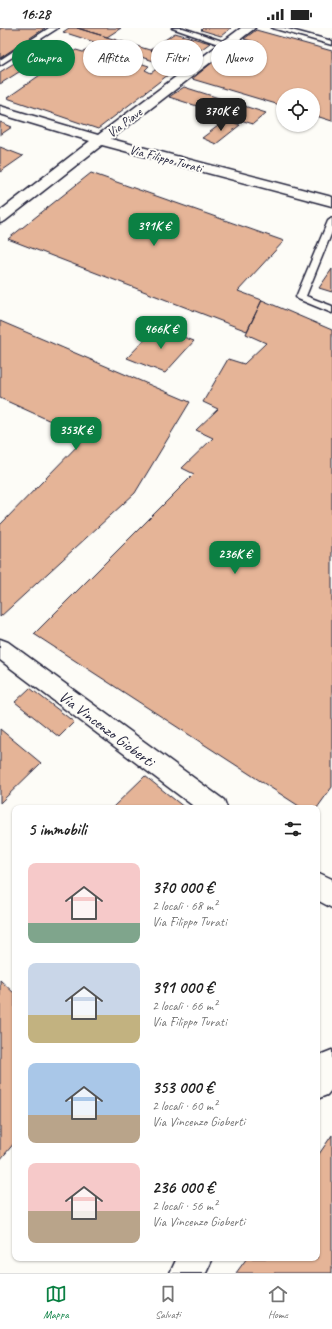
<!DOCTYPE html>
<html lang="it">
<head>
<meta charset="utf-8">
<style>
	body { margin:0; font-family:Caveat,sans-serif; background:#f6f6f6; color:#222; height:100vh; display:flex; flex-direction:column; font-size:15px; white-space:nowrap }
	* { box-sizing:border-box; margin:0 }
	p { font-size:13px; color:#767676 }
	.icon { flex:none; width:22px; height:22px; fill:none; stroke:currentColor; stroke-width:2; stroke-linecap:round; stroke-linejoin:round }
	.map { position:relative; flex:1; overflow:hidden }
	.sheet { position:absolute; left:12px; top:777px; width:308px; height:456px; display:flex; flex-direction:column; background:#fff; border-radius:8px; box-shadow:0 1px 3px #0004 }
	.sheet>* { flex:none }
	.top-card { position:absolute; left:12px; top:12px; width:308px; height:36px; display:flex; gap:8px }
	.tools { position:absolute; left:276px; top:60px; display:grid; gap:8px }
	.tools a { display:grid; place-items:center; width:44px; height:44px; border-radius:50%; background:#fff; box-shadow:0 1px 3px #0004; font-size:20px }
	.price { position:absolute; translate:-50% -34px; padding:0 9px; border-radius:8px; background:#0b8043; color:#fff; font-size:13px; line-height:26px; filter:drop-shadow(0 1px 2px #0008) }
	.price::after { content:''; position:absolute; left:50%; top:24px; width:12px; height:9px; margin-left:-6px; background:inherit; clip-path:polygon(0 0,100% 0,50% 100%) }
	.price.on { background:#222; color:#fff }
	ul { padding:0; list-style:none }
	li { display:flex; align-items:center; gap:12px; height:100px; padding:0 16px }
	li span { display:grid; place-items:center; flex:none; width:112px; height:80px; border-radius:8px; color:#555 }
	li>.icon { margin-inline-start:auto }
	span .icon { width:48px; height:48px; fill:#fffc; stroke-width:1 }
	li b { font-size:17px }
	h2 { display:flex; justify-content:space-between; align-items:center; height:48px; padding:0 16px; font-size:17px }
	.pill { padding:0 14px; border-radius:18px; background:#fff; box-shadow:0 1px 3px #0004; font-size:14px; line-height:36px }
	.pill.on { background:#0b8043; color:#fff }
	.status { display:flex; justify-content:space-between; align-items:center; height:28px; padding:0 20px; background:#fff; direction:ltr }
	.status svg { height:11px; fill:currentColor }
	.tabs { display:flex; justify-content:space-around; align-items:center; height:56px; border-top:1px solid #e0e0e0; background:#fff; font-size:11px; color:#767676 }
	.tabs a { display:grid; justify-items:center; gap:2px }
	.tabs .on { color:#0b8043 }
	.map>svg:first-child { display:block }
</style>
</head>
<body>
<div class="status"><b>16:28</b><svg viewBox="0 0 49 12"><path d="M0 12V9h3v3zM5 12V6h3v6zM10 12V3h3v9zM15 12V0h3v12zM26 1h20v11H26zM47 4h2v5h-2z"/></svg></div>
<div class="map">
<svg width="332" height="1245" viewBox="0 0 332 1245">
	<rect width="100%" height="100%" fill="#fdfcf7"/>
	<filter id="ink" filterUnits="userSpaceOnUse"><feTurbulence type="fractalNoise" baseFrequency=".025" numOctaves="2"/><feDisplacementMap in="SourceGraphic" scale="8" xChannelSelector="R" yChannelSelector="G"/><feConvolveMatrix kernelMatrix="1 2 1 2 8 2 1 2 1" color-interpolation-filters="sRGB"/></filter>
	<g filter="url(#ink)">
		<path fill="#e5b497" stroke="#22223b" d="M0 0H45L0 30Z
			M69 0H77L186 33 98 101 7 70 76 22 83 24 92 20 149 38 145 42 151 45 163 36 63 4Z
			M77 0H121L107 9Z
			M203 0H231L221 8 201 2Z
			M256 2 332 23V93L313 87V67H283V78L192 51 224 25 241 29 259 15 244 11Z
			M175 5 210 15 186 33 150 22Z
			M46 15 60 18 0 56V44Z
			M184 59 266 85 253 96 169 69Z
			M226 92 240 97 216 116 202 110Z
			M0 94 12 99 0 107Z
			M0 119 23 128 0 144Z
			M91 145 284 213 238 263 262 272 247 303 8 211Z
			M332 241V264L319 260Z
			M262 272 332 302V759L317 780H302L34 606 194 446 182 440 213 410 196 402 218 381 203 374 228 331 244 336 266 315 246 306Z
			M0 293 190 374 135 465 0 589V497L86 409 0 370Z
			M157 299 194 313 165 345 127 330Z
			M30 660 74 694 59 709 15 674Z
			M0 701 41 735 0 775Z
			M145 748 185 780H112Z
			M0 952 15 966V1114L0 1132Z
			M332 1107V1245H236L247 1230H317V1129Z"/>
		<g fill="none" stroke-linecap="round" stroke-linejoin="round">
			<g stroke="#22223b" stroke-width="3">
				<path id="lane" d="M49 0H58L0 37V32Z
					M172 0H183L231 16 230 18H224Z
					M272 0H284L332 13V17Z
					M332 190V204L306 268 332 278V285L298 271 296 269 328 193Z"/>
			</g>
			<g stroke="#22223b" stroke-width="3">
				<path id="street" d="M241 0H255L111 111 332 169V178L102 117 5 193 0 195V183L90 113 0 86V78L98 107Z
					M0 611 8 614 224 772 227 780H196L0 632Z
					M317 844 332 851V880L317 872Z
					M332 1022V1061L327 1067 317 1071V1033L322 1026Z
					M177 1230H213L206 1245H170Z"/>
			</g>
			<use href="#lane" fill="#fdfcf7" fill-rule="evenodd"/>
			<use href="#street" fill="#fdfcf7" fill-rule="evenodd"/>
		</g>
	</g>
	<g text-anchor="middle" stroke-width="4" stroke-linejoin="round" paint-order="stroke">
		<g font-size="13" fill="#22223b" stroke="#fdfcf7">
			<text transform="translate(124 94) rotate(-37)" y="5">Via Piave</text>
			<text transform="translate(166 130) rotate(15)" y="5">Via Filippo Turati</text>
		</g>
		<g font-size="16" fill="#22223b" stroke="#fdfcf7">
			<text transform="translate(107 700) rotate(37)" y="6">Via Vincenzo Gioberti</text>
		</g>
	</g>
</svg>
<div class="tools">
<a><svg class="icon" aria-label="locate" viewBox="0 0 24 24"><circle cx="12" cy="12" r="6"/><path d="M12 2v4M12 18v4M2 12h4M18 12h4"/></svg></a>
</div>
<b class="price on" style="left:221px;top:104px">370K €</b>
<b class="price" style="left:154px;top:219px">391K €</b>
<b class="price" style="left:161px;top:322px">466K €</b>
<b class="price" style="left:76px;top:423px">353K €</b>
<b class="price" style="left:235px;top:547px">236K €</b>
<div class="top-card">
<a class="pill on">Compra</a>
<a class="pill">Affitta</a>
<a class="pill">Filtri</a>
<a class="pill">Nuovo</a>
</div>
<section class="sheet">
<h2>5 immobili<svg class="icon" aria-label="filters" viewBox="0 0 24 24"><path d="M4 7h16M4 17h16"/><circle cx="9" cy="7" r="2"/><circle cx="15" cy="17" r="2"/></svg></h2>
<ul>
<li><span style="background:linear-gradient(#f6c9c9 75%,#7fa58c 0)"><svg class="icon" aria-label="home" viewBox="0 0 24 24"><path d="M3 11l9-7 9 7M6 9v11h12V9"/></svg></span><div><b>370 000 €</b><p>2 locali · 68 m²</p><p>Via Filippo Turati</p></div></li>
<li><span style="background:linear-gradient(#c9d6e8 65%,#c2b280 0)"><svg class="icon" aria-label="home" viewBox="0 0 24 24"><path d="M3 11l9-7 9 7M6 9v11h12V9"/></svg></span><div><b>391 000 €</b><p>2 locali · 66 m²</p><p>Via Filippo Turati</p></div></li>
<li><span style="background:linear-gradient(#a9c7e8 65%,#b9a48a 0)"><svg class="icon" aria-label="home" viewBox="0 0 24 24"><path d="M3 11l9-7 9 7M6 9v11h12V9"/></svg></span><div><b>353 000 €</b><p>2 locali · 60 m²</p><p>Via Vincenzo Gioberti</p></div></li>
<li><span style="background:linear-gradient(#f6c9c9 60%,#b9a48a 0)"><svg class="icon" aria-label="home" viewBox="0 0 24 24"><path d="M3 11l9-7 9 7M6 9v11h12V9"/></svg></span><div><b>236 000 €</b><p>2 locali · 56 m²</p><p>Via Vincenzo Gioberti</p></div></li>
</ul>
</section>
</div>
<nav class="tabs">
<a class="on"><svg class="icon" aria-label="map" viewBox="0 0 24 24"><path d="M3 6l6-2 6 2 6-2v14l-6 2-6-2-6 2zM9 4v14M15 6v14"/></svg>Mappa</a>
<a><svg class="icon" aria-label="saved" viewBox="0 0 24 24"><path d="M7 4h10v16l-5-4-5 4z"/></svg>Salvati</a>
<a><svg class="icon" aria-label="home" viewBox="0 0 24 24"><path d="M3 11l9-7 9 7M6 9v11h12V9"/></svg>Home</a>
</nav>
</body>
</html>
